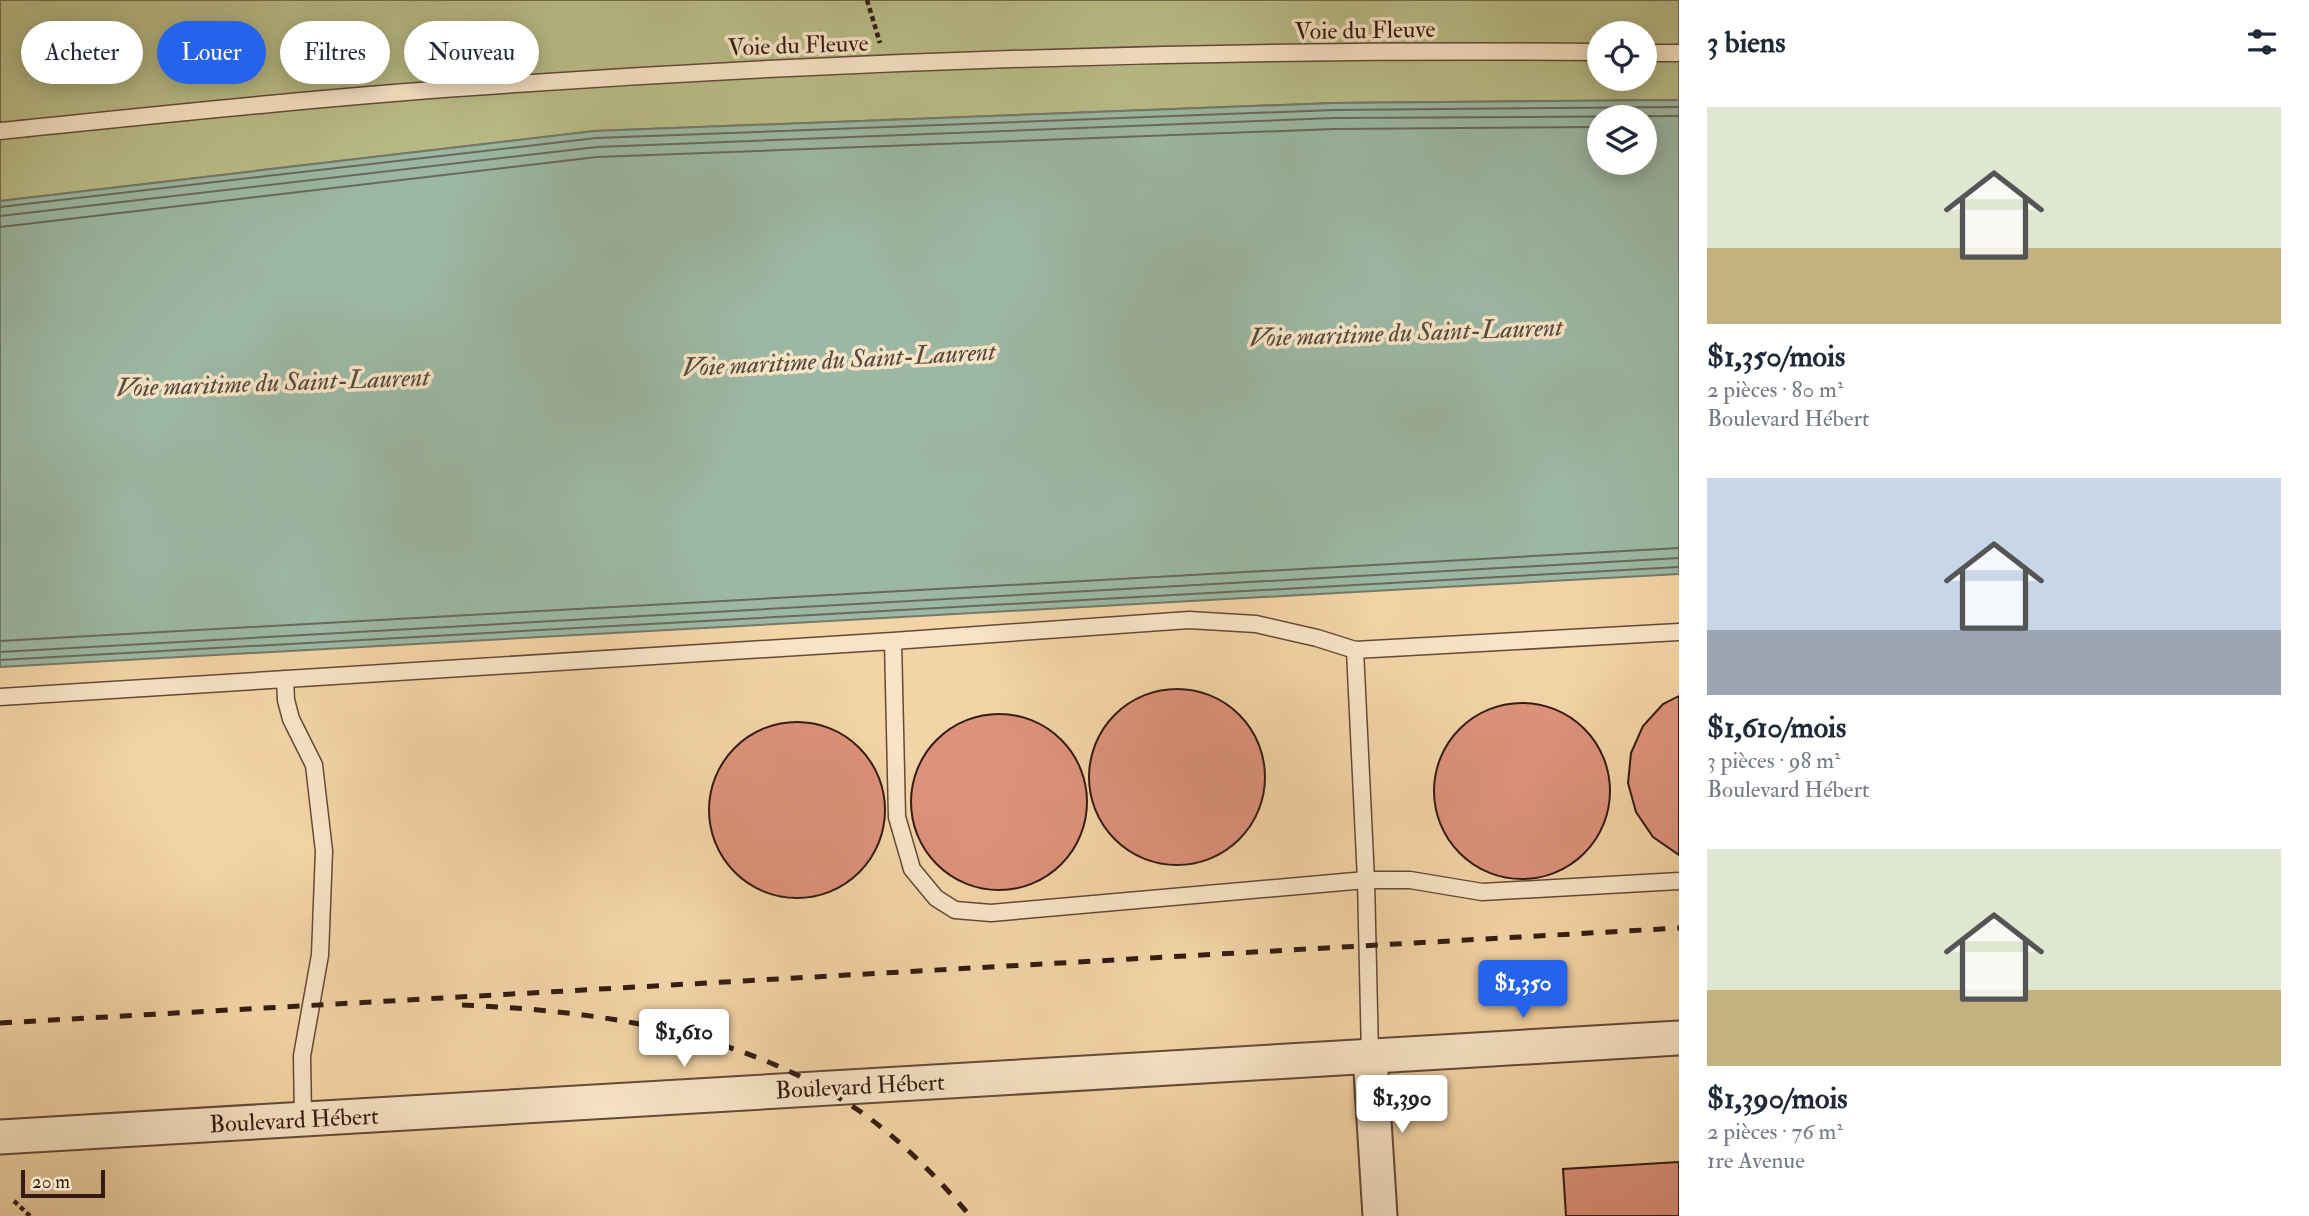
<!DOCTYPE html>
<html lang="fr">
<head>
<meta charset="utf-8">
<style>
	body { margin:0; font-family:"IM FELL Double Pica",serif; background:#f2f2f3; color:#1f2937; height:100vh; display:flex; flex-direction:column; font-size:26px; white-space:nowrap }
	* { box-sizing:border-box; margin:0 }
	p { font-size:23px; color:#747a83 }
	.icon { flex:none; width:38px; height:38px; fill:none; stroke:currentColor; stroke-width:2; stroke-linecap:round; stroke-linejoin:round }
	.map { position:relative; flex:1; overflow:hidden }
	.sheet { display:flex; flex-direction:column; background:#fff; width:630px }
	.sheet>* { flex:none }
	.guide { position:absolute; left:21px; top:21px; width:665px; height:63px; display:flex; gap:14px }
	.fabs { position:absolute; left:1587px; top:21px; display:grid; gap:14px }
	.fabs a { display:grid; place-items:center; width:70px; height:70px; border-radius:50%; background:#fff; box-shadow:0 4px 18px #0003; font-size:35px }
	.scale { position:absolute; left:21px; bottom:18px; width:84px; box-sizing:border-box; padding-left:7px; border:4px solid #351c12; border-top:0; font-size:19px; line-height:24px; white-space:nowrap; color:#351c12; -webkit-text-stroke:5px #f7e3c5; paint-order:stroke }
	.price { position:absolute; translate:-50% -60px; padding:0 16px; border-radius:7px; background:#fff; color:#222; font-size:23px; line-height:46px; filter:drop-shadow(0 2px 4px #0008) }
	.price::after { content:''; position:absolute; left:50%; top:42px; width:21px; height:16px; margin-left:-10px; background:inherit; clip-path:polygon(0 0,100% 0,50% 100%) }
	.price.current { background:#2563eb; color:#fff }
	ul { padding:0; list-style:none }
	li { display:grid; align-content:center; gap:14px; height:371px; padding:0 28px }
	li span { display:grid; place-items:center; height:217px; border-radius:0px; color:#555 }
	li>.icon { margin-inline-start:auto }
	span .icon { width:126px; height:126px; fill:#fffc; stroke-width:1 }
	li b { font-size:30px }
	h2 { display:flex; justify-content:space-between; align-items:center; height:84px; padding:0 28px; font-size:30px }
	.chip { padding:0 24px; border-radius:32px; background:#fff; box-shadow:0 4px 18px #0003; font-size:24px; line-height:63px }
	.chip.current { background:#2563eb; color:#fff }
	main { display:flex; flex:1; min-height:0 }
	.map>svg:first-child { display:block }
</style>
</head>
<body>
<main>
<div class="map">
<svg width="1679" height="1216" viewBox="0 0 1679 1216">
	<rect width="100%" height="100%" fill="#f3d4a6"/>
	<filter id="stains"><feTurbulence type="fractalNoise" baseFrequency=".00286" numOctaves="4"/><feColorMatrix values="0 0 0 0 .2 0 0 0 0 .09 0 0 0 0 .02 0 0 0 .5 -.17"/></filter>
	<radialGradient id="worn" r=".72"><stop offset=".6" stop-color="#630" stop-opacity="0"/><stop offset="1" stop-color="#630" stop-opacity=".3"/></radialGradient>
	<path fill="#b9bd88" stroke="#776c4d" stroke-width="2" fill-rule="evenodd" d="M0 0H1679V100L1334 103 595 131 0 201ZM1600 33H1645V79H1600Z"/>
	<path fill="#9cb8a4" stroke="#737a6a" stroke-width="2" fill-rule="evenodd" d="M1679 100V574L0 667V201L595 131 1334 103ZM1600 117H1645V163H1600Z"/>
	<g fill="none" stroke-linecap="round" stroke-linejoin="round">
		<path stroke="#686a5b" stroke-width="2" d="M0 207 596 138 1334 110 1679 107
			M0 216 597 147 1334 118 1679 116
			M0 227 597 157 1334 129 1600 127
			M0 641 1679 548
			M0 652 1679 558
			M0 660 1679 567"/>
	</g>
	<path fill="#dd927b" stroke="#351c12" stroke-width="2" d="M1089 777a88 88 0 1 1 176 0a88 88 0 1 1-176 0Z
		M1679 696V855L1653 837 1636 812 1628 783 1631 753 1643 726 1663 704Z
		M1434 791a88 88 0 1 1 176 0a88 88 0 1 1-176 0Z
		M911 802a88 88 0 1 1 176 0a88 88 0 1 1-176 0Z
		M709 810a88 88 0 1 1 176 0a88 88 0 1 1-176 0Z
		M1679 1162V1216H1566L1563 1169Z"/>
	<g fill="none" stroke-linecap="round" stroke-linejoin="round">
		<g stroke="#644a37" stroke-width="19">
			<path id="service" d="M1645 53H1679
				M0 131C158 115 315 98 473 87 848 60 1224 49 1600 52
				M893 641 897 817 912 869 936 898 955 910 991 913 1366 880H1410L1482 892 1679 881
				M1355 650 1366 880 1370 1056
				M285 679 286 700 291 719 314 765 324 851 320 955 302 1056 303 1119
				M0 697 893 641 1189 620 1256 624 1317 638 1355 650 1679 632"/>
		</g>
		<g stroke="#644a37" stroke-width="37">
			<path id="minor" d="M1370 1056 1380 1216
				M0 1137 1679 1038"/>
		</g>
		<path stroke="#351c12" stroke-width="4.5" stroke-dasharray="5 3.5" stroke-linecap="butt" d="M867 0 880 43
			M14 1201 30 1216"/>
		<use href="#service" stroke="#f7e3c5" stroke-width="16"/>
		<use href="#minor" stroke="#f7e3c5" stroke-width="33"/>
		<path stroke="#351c12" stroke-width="5" stroke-dasharray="12 12" stroke-linecap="butt" d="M462 1005C600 1011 741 1031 858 1110 899 1138 938 1178 970 1216
			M0 1023 1679 928"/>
	</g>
	<g text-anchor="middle" stroke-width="7" stroke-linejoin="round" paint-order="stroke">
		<g font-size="24" fill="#351c12" stroke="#f7e3c5">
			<text transform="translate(1365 30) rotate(-1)" y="8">Voie du Fleuve</text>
			<text transform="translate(798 45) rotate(-2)" y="8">Voie du Fleuve</text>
			<text transform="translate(860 1086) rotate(-3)" y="8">Boulevard Hébert</text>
			<text transform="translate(294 1120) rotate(-3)" y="8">Boulevard Hébert</text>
		</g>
		<g font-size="26" font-style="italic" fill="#544b3e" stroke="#f7e3c5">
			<text transform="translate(1406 332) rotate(-2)" y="9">Voie maritime du Saint-Laurent</text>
			<text transform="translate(839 359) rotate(-3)" y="9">Voie maritime du Saint-Laurent</text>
			<text transform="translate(273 382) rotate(-2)" y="9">Voie maritime du Saint-Laurent</text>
		</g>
	</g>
	<rect width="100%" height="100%" filter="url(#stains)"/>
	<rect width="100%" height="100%" fill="url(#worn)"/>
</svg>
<div class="fabs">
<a><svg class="icon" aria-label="locate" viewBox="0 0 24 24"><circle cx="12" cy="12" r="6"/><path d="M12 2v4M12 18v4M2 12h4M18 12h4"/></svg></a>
<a><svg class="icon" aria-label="layers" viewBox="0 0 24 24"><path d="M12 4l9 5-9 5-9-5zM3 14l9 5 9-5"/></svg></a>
</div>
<div class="scale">20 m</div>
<b class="price current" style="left:1523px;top:1020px">$1,350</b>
<b class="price" style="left:684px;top:1069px">$1,610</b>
<b class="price" style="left:1402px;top:1135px">$1,390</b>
<div class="guide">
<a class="chip">Acheter</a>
<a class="chip current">Louer</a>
<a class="chip">Filtres</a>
<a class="chip">Nouveau</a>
</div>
</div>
<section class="sheet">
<h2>3 biens<svg class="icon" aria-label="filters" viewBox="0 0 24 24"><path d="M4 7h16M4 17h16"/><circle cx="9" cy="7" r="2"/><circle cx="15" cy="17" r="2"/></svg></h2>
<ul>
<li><span style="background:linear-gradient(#dfe7d0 65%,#c2b280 0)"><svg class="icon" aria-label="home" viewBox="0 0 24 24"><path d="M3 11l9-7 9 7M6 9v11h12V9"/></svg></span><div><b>$1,350/mois</b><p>2 pièces · 80 m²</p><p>Boulevard Hébert</p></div></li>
<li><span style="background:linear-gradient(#c9d6e8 70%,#9aa5b1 0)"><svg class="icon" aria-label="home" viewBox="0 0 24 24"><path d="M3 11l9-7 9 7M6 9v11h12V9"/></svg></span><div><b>$1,610/mois</b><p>3 pièces · 98 m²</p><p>Boulevard Hébert</p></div></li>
<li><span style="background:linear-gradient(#dfe7d0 65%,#c2b280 0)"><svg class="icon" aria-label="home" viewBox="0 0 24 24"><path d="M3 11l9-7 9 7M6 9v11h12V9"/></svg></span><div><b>$1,390/mois</b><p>2 pièces · 76 m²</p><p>1re Avenue</p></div></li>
</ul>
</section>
</main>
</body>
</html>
